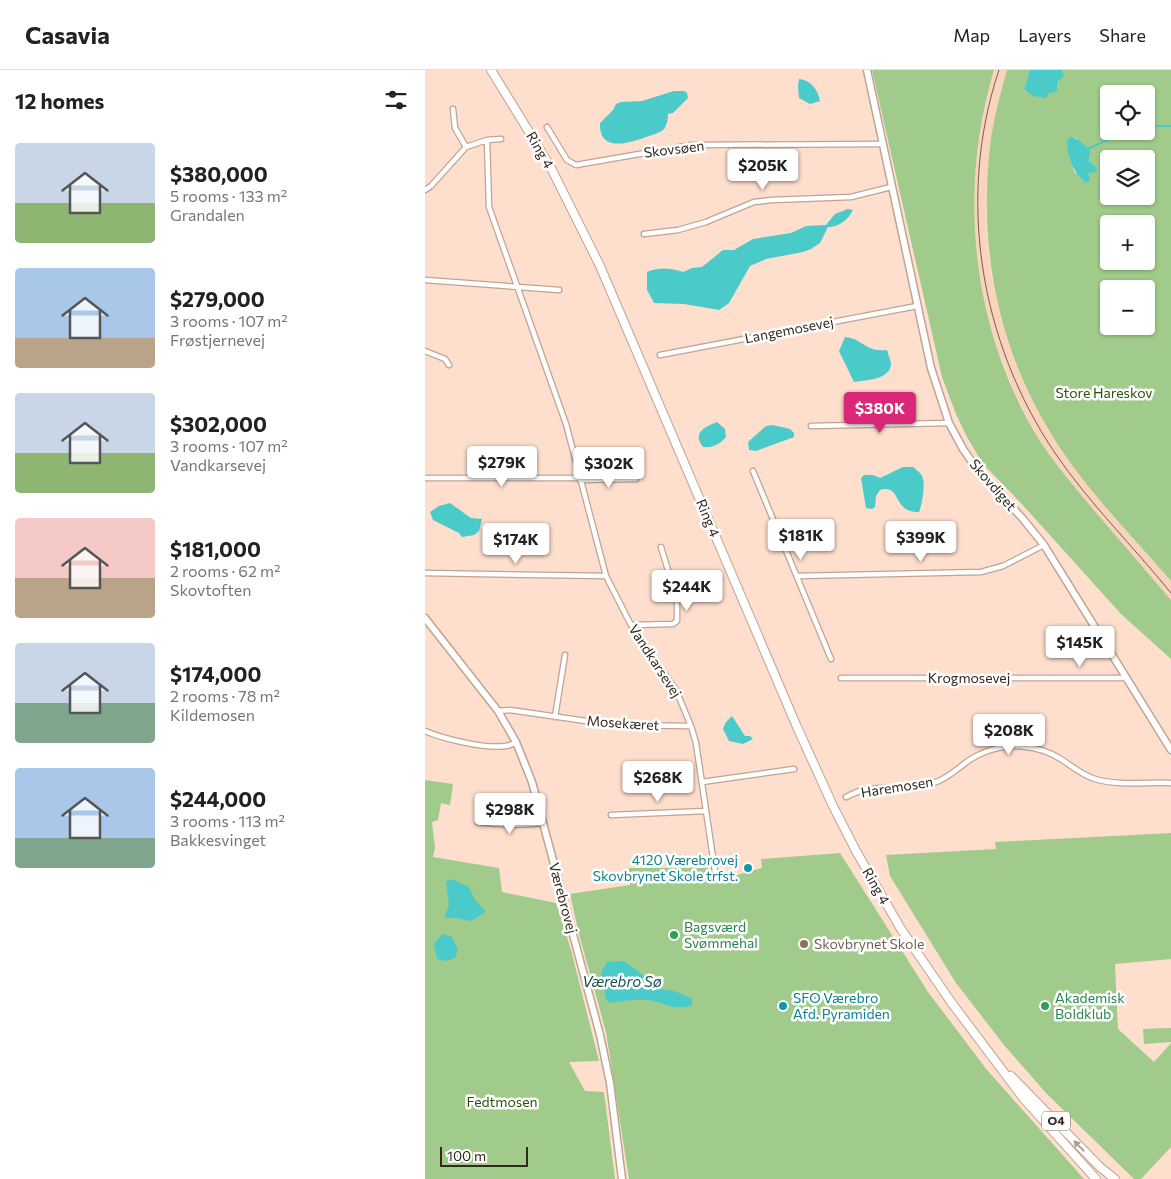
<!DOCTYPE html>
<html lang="en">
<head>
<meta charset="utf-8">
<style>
	body { margin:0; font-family:Commissioner,sans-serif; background:#f6f6f6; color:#222; height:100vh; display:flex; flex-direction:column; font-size:19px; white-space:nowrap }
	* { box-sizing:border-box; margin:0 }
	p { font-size:16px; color:#767676 }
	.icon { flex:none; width:28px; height:28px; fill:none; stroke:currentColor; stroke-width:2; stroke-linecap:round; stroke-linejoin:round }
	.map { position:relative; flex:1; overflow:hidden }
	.sheet { display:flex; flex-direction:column; background:#fff; width:425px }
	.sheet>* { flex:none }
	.tools { position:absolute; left:675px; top:15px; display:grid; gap:10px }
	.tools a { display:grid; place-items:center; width:55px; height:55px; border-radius:5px; background:#fff; box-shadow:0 1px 4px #0004; font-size:25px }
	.scale { position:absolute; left:15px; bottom:12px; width:88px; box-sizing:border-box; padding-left:5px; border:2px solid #332720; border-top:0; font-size:14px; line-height:18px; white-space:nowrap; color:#332720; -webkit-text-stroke:4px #fff; paint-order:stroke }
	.price { position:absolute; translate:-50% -42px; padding:0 11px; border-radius:5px; background:#fff; color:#222; font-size:16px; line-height:32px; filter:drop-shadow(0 1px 2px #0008) }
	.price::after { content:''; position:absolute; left:50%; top:30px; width:15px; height:11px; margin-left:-8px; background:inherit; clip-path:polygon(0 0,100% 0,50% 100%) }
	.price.selected { background:#db2777; color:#fff }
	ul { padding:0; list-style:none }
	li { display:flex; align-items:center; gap:15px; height:125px; padding:0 15px }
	li span { display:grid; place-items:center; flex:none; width:140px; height:100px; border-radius:5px; color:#555 }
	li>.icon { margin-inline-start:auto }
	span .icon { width:60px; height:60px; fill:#fffc; stroke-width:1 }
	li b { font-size:21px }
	h2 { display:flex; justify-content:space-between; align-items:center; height:60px; padding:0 15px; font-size:21px }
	header { display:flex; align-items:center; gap:30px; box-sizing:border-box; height:70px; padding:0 25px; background:#fff; border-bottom:1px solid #e0e0e0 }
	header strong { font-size:24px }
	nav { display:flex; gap:28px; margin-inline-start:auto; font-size:18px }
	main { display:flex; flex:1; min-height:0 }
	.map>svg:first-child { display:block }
</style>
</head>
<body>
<header>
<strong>Casavia</strong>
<nav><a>Map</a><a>Layers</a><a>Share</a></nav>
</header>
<main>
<section class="sheet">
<h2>12 homes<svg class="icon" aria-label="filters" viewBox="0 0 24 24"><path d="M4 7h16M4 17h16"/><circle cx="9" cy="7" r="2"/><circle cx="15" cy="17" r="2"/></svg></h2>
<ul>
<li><span style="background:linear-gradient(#c9d6e8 60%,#8fb573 0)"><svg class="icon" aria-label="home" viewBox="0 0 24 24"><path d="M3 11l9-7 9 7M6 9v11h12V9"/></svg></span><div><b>$380,000</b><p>5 rooms · 133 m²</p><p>Grandalen</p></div></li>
<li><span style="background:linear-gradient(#a9c7e8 70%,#b9a48a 0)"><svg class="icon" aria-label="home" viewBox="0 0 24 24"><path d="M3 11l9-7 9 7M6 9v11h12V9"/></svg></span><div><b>$279,000</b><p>3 rooms · 107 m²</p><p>Frøstjernevej</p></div></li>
<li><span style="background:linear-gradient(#c9d6e8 60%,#8fb573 0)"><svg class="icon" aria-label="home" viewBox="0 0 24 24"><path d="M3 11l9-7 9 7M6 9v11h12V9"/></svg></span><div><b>$302,000</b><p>3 rooms · 107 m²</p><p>Vandkarsevej</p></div></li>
<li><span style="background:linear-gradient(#f6c9c9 60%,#b9a48a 0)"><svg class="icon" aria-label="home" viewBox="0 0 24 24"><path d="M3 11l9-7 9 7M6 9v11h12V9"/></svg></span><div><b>$181,000</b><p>2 rooms · 62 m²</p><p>Skovtoften</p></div></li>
<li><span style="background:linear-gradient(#c9d6e8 60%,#7fa58c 0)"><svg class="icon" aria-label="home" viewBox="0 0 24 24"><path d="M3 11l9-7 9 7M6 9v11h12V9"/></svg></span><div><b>$174,000</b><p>2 rooms · 78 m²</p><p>Kildemosen</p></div></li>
<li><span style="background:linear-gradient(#a9c7e8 70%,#7fa58c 0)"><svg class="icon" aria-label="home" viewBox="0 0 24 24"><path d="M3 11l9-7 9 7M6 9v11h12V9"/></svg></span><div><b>$244,000</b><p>3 rooms · 113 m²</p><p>Bakkesvinget</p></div></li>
</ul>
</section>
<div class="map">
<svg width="746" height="1109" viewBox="0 0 746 1109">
	<rect width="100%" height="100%" fill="#fedecc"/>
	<path fill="#fad3bd" d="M569 0H582L573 35 565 76 561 119V162L566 205 575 246 585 278 588 287 645 390 671 426 746 511V530L635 400 610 363 590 323 574 282 564 251 555 207 549 163 548 119 552 74 560 32Z"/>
	<path fill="#a0cb8a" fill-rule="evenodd" d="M447 0H569C533 119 546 254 610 363 625 388 644 410 662 432 690 465 718 497 746 530V589L696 544 595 432 558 394 542 367 531 344 517 307Z
		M582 0H605L599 21 623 24 632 20 636 0H746V511C703 461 654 413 621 355 571 270 554 174 565 77 568 51 575 25 582 0ZM684 24H721V61H684ZM650 67 665 84 663 103H650C643 86 641 84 650 67ZM684 89H721V126H684ZM684 154H721V191H684ZM684 219H721V256H684Z
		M0 710 28 714 25 735 16 733 13 750 7 752 10 778 8 787 74 798 77 822 131 833 146 880 174 991 144 992 160 1021 179 1022 190 1109H0Z
		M746 763V889L690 894 693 959 729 992 746 973V1077L716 1109H709L621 1023 579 975 531 913 465 806 461 785 571 779 570 772Z
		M415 783 503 922 562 1000 659 1109H204L181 962 154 864 145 824 205 815 204 798H283L287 812 337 798 336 789Z
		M746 958V972L719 974 718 959Z"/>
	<path fill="#4bcaca" d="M605 0H636L639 5 633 12 632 21 623 24 621 28 609 26 599 20Z
		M374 9C386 10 393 20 395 31L385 34 374 28 373 16Z
		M249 21H259L262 23 263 28 248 43 243 44C243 50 242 54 239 59 235 63 227 65 221 67 202 74 174 82 175 53L188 40 191 34 196 32 217 31Z
		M645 67C651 67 664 77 665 83 665 84 664 91 664 92L672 98 671 102 663 103 665 110 661 113C647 100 643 90 642 71Z
		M423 139 428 140C423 150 414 157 403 157L395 173 386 179 378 182 341 189 325 196 304 233 294 240 259 234 229 233 222 220V202C235 197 246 198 258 202L267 198 277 197 298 180H309L328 169 366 163 381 156 401 155 410 144Z
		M420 267C439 269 439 282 462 280 463 284 465 289 466 292 467 310 441 310 429 312L414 281Z
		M292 352 300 359 301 367C295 374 288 378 278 377 266 362 282 356 292 352Z
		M348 355 365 359 369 363V367L331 381 324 380 323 372 341 356Z
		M478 397H488C491 400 495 402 497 406 501 413 497 435 494 442 467 443 477 413 455 420L451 426 450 437 447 439 441 438 436 408 439 405H448L455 408Z
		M25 433 46 448 57 449 54 461 49 465 37 467 34 463 8 450 5 442 14 436Z
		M307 646 320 666H325L328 669 318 674 304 671 298 659 301 652Z
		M27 809 44 817 50 830 61 842 46 851 31 848H19L24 835 21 812Z
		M17 864 27 867 33 880 30 888 21 891 12 889 9 874Z
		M199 891 237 919 249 921 268 929 266 936C246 940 241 933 223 930 213 929 201 931 190 932L188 934 187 932H184L181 930 176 902 182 892Z"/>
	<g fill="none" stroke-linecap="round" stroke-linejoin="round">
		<path stroke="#4bcaca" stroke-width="2" d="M721 56H746
			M663 79 700 61"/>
		<g stroke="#c1a392" stroke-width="7">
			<path id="street" d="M28 39 30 58 41 77
				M122 57 142 90 151 95 266 75 457 74
				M62 70 64 137 141 354 181 506 206 555 251 620 266 656 271 673 291 808
				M0 120 6 116 41 77 62 70 76 69
				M219 164 253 160 281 152 329 132 347 130 426 127 466 117
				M0 210 134 220
				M0 281 20 289 24 295
				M235 285 492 236
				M386 356 524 353
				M328 401 406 589
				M0 408H155
				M155 410 211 409
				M0 503 181 506
				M372 506 556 502 578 496 619 475
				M206 555 248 554 252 551V530L236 477
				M416 608H702
				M73 641 85 640 189 655 266 656
				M130 647 140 585
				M0 661C19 669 60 679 80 676 84 676 88 674 91 672
				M277 712 369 699
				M421 727C427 724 433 721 439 720 463 715 488 720 511 712 525 707 535 696 546 689 562 679 583 674 601 677 612 678 624 682 634 688 646 695 656 705 670 709 694 716 721 712 746 713
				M186 745 281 741
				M53 752C75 755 95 756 118 753"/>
		</g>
		<g stroke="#c1a392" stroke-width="9">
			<path id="secondary" d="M442 0 506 298 524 353 538 379 552 399 598 449 619 475 746 680
				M0 548 73 641 91 672 107 712 175 965 185 1013 197 1109"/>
		</g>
		<g stroke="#c1a392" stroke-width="10">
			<path id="primary" d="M66 0 125 96 175 196 372 657 408 736 431 781 476 859 526 932 599 1029 671 1109
				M586 1006 675 1097 690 1109"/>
		</g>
		<use href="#street" stroke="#fff" stroke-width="4.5"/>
		<use href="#secondary" stroke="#fff" stroke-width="6"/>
		<use href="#primary" stroke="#fff" stroke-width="8"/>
		<path stroke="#715f54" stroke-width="1" d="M574 0C531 128 555 272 630 383 664 433 708 476 746 523"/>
	</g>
	<defs><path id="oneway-solid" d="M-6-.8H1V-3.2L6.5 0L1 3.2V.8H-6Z" transform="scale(1.25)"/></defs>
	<use fill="#a39e9b" href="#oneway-solid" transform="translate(654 1076) rotate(-134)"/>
	<g fill="#0f9aa8" stroke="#fff" stroke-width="2">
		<circle cx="323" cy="798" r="5"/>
		<circle cx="358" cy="936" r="5"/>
	</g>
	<g fill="#2e9e5b" stroke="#fff" stroke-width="2">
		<circle cx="249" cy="865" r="5"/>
		<circle cx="620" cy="936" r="5"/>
	</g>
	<circle fill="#8d6e63" stroke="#fff" stroke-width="2" cx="379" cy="874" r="5"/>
	<g text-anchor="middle" stroke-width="5" stroke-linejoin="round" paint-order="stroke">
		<rect fill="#fff" stroke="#706863" stroke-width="1" x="617" y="1041.5" width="28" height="19" rx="4"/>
		<g font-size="12" font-weight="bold" fill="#332720">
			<text x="631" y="1055">O4</text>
		</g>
		<g font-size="14" fill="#332720" stroke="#fff">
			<text transform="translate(249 79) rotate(-7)" y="5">Skovsøen</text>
			<text transform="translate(115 80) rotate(60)" y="5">Ring 4</text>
			<text transform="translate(364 260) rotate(-11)" y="5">Langemosevej</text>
			<text transform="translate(568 415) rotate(49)" y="5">Skovdiget</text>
			<text transform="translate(283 448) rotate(67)" y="5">Ring 4</text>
			<text transform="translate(230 591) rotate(57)" y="5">Vandkarsevej</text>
			<text x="544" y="613">Krogmosevej</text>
			<text transform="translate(198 653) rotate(4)" y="5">Mosekæret</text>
			<text transform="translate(472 717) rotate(-9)" y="5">Haremosen</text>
			<text transform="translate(451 816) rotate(60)" y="5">Ring 4</text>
			<text transform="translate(138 828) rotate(75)" y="5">Værebrovej</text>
		</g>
		<g font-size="14" fill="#295407" stroke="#fff">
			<text x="679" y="328">Store Hareskov</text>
			<text x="77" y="1037">Fedtmosen</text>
		</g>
		<g font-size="14" fill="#0d838f" stroke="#fff" text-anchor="end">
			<text x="313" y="795">4120 Værebrovej<tspan x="313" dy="16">Skovbrynet Skole trfst.</tspan></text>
			<text x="368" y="933" text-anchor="start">SFO Værebro<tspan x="368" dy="16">Afd. Pyramiden</tspan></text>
		</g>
		<g font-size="14" fill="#27864d" stroke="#fff" text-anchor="start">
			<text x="259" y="862">Bagsværd<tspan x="259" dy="16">Svømmehal</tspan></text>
			<text x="630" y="933">Akademisk<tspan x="630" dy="16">Boldklub</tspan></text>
		</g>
		<g font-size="14" fill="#785e54" stroke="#fff" text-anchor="start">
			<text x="389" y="879">Skovbrynet Skole</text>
		</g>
		<g font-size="15" font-style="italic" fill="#1a5151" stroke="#fff">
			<text x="197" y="917">Værebro Sø</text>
		</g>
	</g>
</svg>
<div class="tools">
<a><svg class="icon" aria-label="locate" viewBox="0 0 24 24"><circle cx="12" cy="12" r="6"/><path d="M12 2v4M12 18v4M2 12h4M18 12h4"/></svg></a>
<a><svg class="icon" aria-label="layers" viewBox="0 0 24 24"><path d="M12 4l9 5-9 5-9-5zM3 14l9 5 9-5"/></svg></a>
<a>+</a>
<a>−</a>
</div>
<div class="scale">100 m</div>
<b class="price" style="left:338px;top:121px">$205K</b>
<b class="price selected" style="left:455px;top:364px">$380K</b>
<b class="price" style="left:77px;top:418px">$279K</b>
<b class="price" style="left:184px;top:419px">$302K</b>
<b class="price" style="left:376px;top:491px">$181K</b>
<b class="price" style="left:496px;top:493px">$399K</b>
<b class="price" style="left:91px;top:495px">$174K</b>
<b class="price" style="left:262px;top:542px">$244K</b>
<b class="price" style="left:655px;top:598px">$145K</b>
<b class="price" style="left:584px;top:686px">$208K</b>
<b class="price" style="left:233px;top:733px">$268K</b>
<b class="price" style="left:85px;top:765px">$298K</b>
</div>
</main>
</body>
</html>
